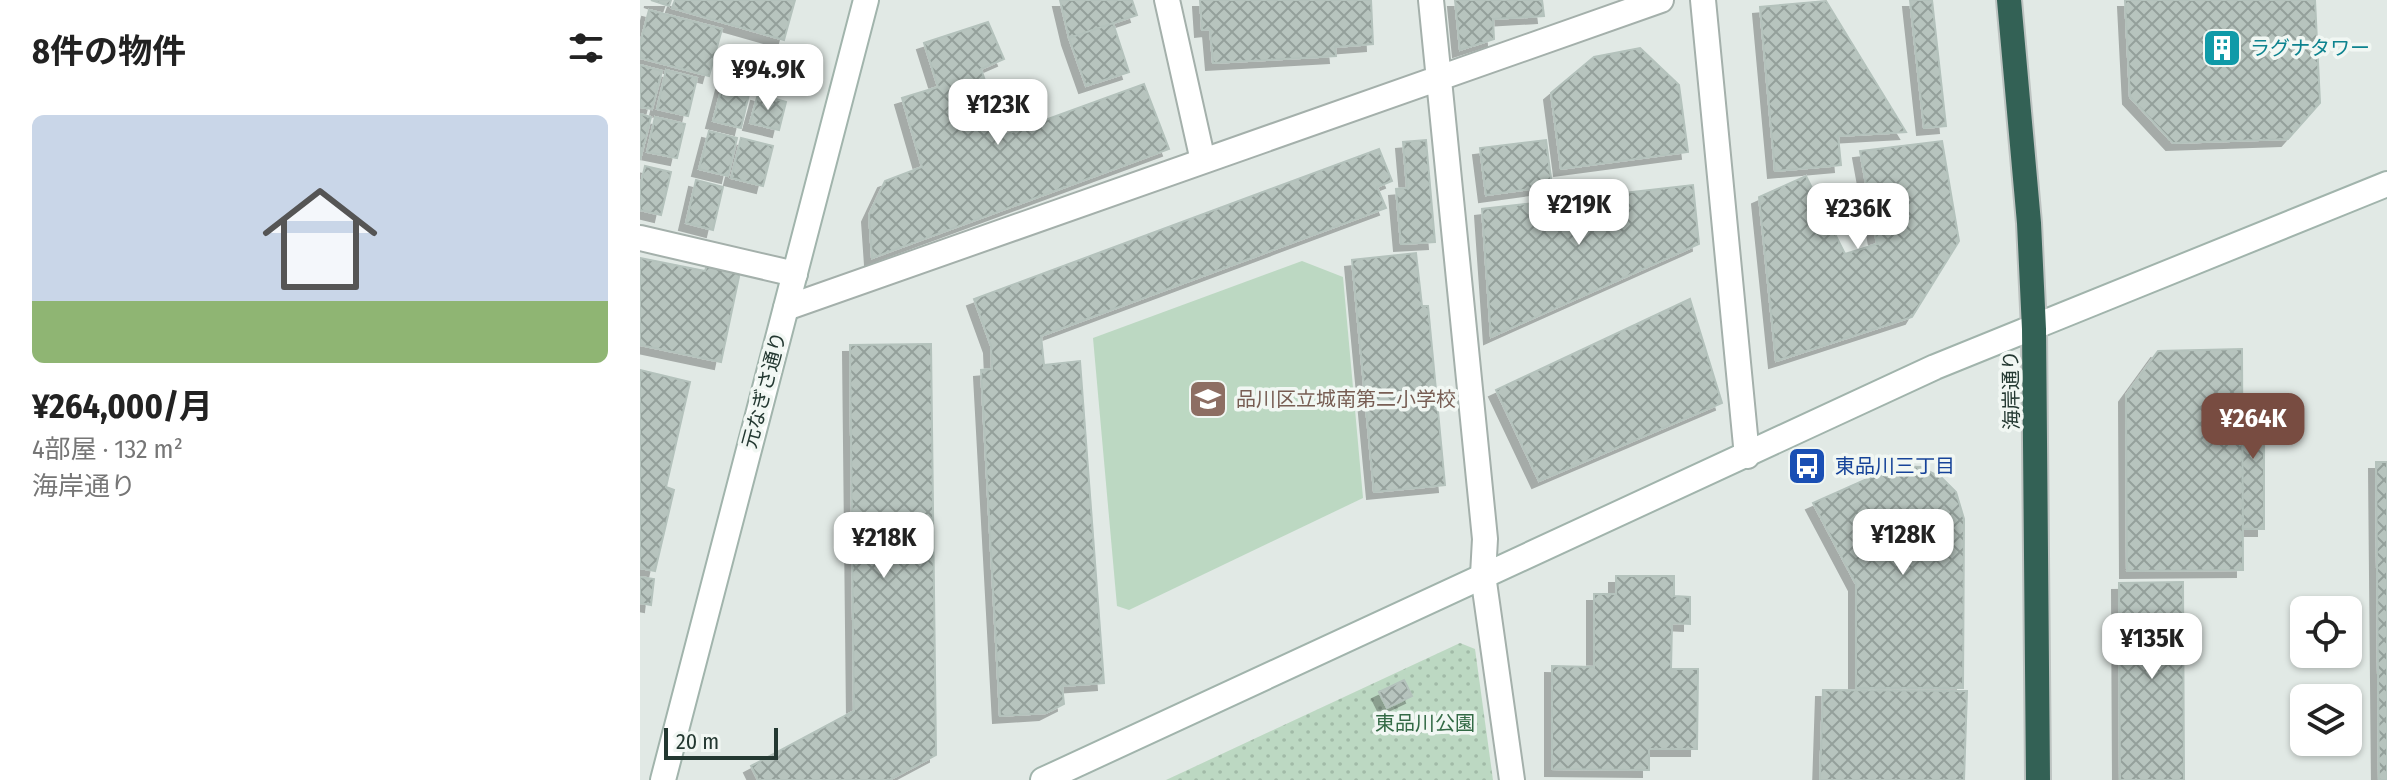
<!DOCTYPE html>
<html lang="ja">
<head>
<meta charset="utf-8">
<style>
	body { margin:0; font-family:"Fira Sans Condensed","Noto Sans JP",sans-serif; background:#f6f6f6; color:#222; height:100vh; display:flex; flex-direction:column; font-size:30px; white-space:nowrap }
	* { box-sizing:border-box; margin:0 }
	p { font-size:26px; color:#767676 }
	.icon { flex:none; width:44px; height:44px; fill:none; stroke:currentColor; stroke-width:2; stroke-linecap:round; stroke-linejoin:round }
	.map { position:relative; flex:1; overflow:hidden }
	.drawer { display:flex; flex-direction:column; background:#fff; width:640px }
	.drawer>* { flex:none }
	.fabs { position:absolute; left:1650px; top:596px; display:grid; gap:16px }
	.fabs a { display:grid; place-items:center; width:72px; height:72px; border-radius:12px; background:#fff; box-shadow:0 2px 6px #0004; font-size:40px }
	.scale { position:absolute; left:24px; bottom:20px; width:114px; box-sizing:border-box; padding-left:8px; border:4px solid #233831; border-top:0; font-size:22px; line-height:28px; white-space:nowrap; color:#233831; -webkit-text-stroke:6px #f1f7f3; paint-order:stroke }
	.price { position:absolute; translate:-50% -68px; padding:0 18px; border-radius:16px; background:#fff; color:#222; font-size:26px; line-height:52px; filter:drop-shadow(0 2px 4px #0008) }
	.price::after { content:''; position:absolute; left:50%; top:48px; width:24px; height:18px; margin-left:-12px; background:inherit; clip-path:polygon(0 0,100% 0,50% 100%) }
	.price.current { background:#784c41; color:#fff }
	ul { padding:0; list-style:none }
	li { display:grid; align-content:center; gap:16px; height:424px; padding:0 32px }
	li span { display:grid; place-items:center; height:248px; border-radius:12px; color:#555 }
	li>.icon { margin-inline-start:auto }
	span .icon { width:144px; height:144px; fill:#fffc; stroke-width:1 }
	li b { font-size:34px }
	h2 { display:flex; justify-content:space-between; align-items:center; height:96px; padding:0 32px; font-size:34px }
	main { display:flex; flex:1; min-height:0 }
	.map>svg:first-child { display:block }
</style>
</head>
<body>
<main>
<section class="drawer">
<h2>8件の物件<svg class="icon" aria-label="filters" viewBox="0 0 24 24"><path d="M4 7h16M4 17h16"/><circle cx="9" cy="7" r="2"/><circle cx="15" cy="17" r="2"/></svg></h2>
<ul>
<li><span style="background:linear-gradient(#c9d6e8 75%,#8fb573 0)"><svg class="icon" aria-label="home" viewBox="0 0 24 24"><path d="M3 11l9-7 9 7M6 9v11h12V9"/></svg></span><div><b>¥264,000/月</b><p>4部屋 · 132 m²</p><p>海岸通り</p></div></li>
</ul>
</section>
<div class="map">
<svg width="1747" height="780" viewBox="0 0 1747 780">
	<defs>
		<pattern id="green-dots" width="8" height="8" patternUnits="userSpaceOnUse" patternTransform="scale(2)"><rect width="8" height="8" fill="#bcd8c2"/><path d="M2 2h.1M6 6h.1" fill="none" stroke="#a1baa7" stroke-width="1.8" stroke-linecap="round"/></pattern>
		<pattern id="building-cross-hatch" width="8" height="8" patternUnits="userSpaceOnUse" patternTransform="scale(2)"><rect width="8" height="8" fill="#b7c4be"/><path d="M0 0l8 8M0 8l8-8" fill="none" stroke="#94a09b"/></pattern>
		<filter id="shadow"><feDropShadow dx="-7" dy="7" stdDeviation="0" flood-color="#0004"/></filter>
	</defs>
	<rect width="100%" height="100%" fill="#e1e9e5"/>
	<path fill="url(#green-dots)" d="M820 643 835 649 853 780H526Z"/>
	<path fill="#bcd8c2" d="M662 261 703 277 723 498 489 610 477 606 453 338Z"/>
	<path fill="url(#building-cross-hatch)" stroke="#b4c2bc" stroke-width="2" filter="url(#shadow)" d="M11 0H31L29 6Z
		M35 0H155L144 40 32 8Z
		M420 0H492L497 15 429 38Z
		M560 0H731L733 44 695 47 696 56 573 63 570 29 562 30Z
		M815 0H902L904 16 853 19 854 39 820 50Z
		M1270 0H1292L1306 126 1284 128Z
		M1485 0H1675L1680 103 1648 139 1533 143 1490 97Z
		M1186 1 1266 132 1198 136 1201 165 1135 171 1120 7Z
		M9 10 82 29 69 76 0 58V44Z
		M348 22 364 59 341 69 364 135 504 84 529 149 232 258 229 215 245 181 282 167 262 98 298 87 284 43Z
		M473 23 489 72 446 86 429 38Z
		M1000 48 1039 85 1048 152 921 169 911 93 954 57Z
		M0 65 22 71 12 109 0 107Z
		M26 70 57 78 48 116 17 109Z
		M83 83 110 90 101 128 73 121Z
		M118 94 146 102 139 130 110 123Z
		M0 114 11 117 0 160Z
		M15 117 45 124 37 158 7 152Z
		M69 131 97 138 88 176 59 169Z
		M101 138 133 146 123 186 91 178Z
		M786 140 795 242 761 244 756 189 767 188 763 142Z
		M906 140 912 186 846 195 840 148Z
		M1302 141 1319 241 1272 317 1136 361 1119 197 1166 176 1205 254 1237 244 1220 151Z
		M739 149 752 181 737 187 746 208 401 336 404 365 440 361 464 683 422 686 424 704 406 713 360 716 341 370 352 369 351 346 334 299Z
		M5 166 31 172 21 215 0 210V187Z
		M56 180 83 187 73 230 46 223Z
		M1053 185 1059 244 851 337 842 209Z
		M776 253 782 306H788L805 485 734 492 712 260Z
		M0 258 65 271 67 265 100 272 81 362 0 345Z
		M1050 299 1082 403 899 481 856 390Z
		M291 344 296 755 249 780H118L111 766 214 711 210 345Z
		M1602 349 1603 570 1487 571 1486 395 1518 351Z
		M0 370 50 382 26 487 34 490 15 571 0 568Z
		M1602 394H1624V529H1603Z
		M1736 462H1747V780H1739Z
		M1256 466 1281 467 1302 478 1316 492 1324 519 1323 688H1216V584L1173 503Z
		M976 576H1034V596L1050 597V624L1032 623 1031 669H1058L1057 749H1009V770L912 769V666L954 667V594H976Z
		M0 577 14 579 11 605 0 603Z
		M1543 582 1544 780H1480L1479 583Z
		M764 680 772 696 747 708 739 692Z
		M1183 690 1327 691 1324 780H1180Z"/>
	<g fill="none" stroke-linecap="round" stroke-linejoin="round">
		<g stroke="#a4b0ab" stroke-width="28">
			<path id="street" d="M527 0 563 161
				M791 0 845 539 843 575 872 780
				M1063 0 1107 456
				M0 238 155 274
				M146 308 1021 0"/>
		</g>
		<g stroke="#a1b4ac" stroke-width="28">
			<path id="secondary" d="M23 780 226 0
				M403 780 1295 367 1747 184"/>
		</g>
		<g stroke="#bdc3c1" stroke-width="28">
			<path id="highway" d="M1369 0 1389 223 1394 329 1398 780"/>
		</g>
		<use href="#street" stroke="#fff" stroke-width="24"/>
		<use href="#secondary" stroke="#fff" stroke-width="24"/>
		<use href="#highway" stroke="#336155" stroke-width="24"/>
	</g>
	<defs>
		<g id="building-square" transform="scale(2)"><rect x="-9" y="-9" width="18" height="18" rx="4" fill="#0f9aa8" stroke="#f1f7f3"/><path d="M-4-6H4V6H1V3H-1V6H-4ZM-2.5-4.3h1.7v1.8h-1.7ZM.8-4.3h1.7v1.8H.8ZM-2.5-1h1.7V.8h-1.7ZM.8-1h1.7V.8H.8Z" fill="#fff"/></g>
		<g id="school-square" transform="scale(2)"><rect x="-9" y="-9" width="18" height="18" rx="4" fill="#8d6e63" stroke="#f1f7f3"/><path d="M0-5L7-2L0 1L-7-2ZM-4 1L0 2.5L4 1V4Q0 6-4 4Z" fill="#fff"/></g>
		<g id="bus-square" transform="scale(2)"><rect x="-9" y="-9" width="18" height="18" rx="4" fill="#1a4fb4" stroke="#f1f7f3"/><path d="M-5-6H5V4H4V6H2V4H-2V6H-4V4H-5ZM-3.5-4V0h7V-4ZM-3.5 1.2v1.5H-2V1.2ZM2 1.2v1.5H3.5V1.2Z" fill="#fff"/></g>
	</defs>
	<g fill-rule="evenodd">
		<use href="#building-square" x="1582" y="48"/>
		<use href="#school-square" x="568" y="399"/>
		<use href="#bus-square" x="1167" y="466"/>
	</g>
	<g text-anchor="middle" stroke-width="7" stroke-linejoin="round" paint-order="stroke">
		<g font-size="20" fill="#0d838f" stroke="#f1f7f3" text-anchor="start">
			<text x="1610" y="55">ラグナタワー</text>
		</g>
		<g font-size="20" fill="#233831" stroke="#f1f7f3">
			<text transform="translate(124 390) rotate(-75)" y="7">元なぎさ通り</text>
			<text transform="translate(1371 390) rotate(-91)" y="7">海岸通り</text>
		</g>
		<g font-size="20" fill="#785e54" stroke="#f1f7f3" text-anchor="start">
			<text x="596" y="406">品川区立城南第二小学校</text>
		</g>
		<g font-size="20" fill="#164399" stroke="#f1f7f3" text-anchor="start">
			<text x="1195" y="473">東品川三丁目</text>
		</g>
		<g font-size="20" fill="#336a45" stroke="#f1f7f3">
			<text x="785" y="730">東品川公園</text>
		</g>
	</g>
</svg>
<div class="fabs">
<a><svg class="icon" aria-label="locate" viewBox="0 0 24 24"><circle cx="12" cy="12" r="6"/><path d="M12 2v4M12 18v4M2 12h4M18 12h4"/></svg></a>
<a><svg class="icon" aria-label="layers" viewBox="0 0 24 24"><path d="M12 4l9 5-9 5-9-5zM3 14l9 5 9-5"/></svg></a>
</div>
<div class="scale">20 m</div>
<b class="price" style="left:128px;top:112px">¥94.9K</b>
<b class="price" style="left:358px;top:147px">¥123K</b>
<b class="price" style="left:939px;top:247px">¥219K</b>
<b class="price" style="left:1218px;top:251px">¥236K</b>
<b class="price current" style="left:1613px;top:461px">¥264K</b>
<b class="price" style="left:1263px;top:577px">¥128K</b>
<b class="price" style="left:244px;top:580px">¥218K</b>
<b class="price" style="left:1512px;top:681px">¥135K</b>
</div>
</main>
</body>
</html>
